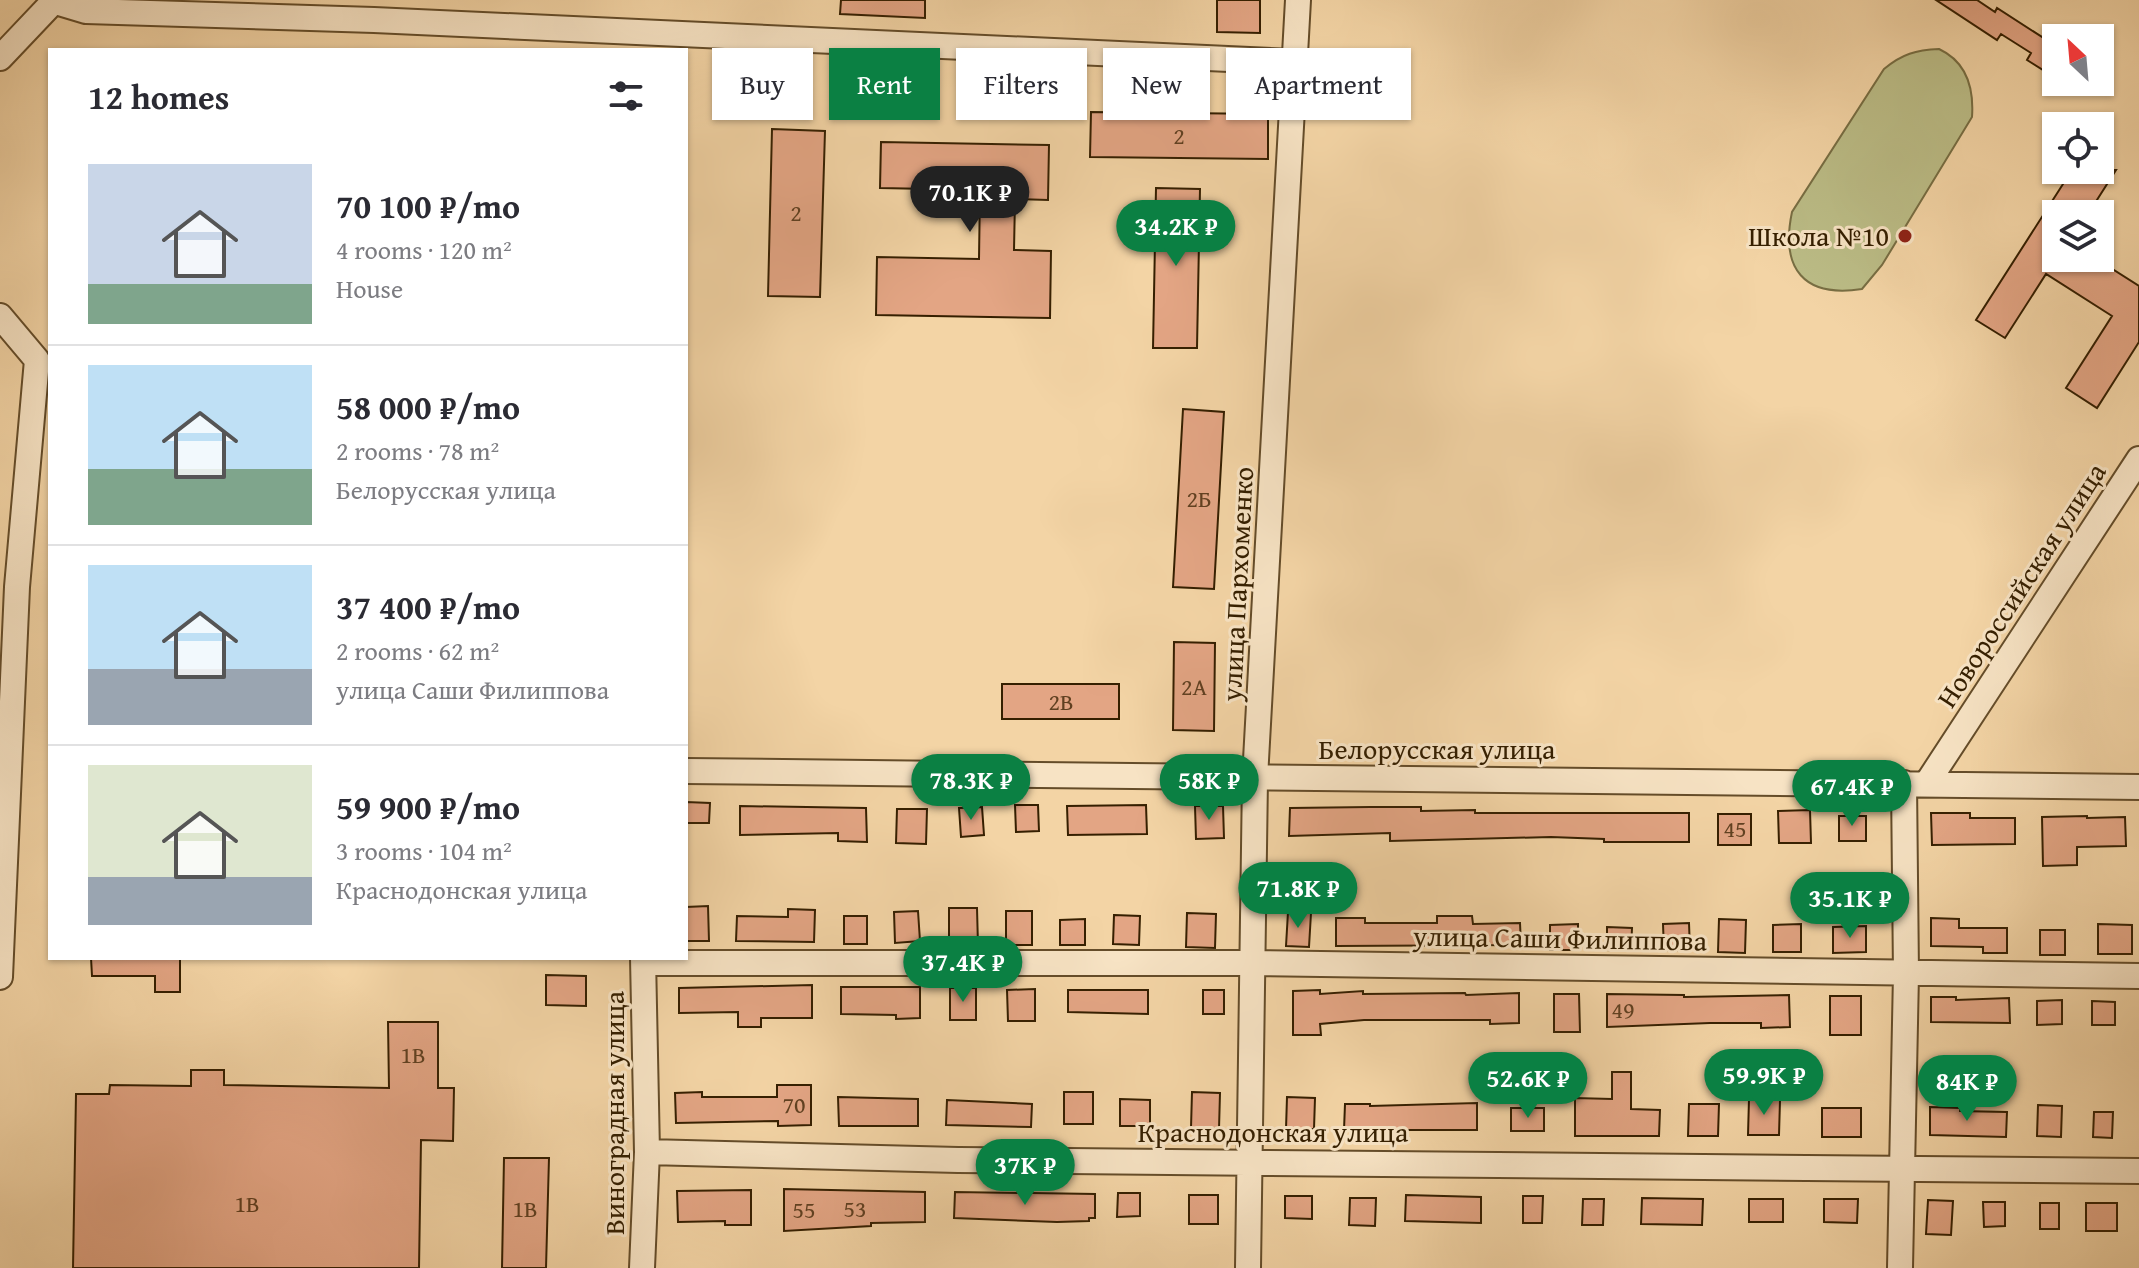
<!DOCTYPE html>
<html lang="en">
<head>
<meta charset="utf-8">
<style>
	body { margin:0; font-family:"Gentium Book Plus",serif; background:#f2f2f3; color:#2b2b33; height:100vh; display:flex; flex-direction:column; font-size:30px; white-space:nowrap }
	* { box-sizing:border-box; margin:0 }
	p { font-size:26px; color:#7c7c81 }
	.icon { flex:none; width:44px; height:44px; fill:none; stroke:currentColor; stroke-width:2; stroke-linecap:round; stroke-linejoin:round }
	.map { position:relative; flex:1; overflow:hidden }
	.panel { position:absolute; left:48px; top:48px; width:640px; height:912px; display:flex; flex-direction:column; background:#fff; border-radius:0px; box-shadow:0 2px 6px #0004 }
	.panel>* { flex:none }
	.hud { position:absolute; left:712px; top:48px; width:760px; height:72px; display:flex; gap:16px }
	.needle { width:52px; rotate:334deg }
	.buttons { position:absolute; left:2042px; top:24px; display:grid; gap:16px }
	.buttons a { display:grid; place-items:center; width:72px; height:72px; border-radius:0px; background:#fff; box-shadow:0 2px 6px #0004; font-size:40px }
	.price { position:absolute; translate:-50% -68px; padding:0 18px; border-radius:28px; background:#0b8043; color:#fff; font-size:26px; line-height:52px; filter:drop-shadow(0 2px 4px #0008) }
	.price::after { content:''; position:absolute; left:50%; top:48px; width:24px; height:18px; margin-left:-12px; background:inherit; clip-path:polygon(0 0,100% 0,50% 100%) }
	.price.current { background:#222; color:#fff }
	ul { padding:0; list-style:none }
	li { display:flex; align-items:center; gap:24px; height:200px; padding:0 40px }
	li+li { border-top:2px solid #e1e1e2 }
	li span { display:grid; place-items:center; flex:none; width:224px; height:160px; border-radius:0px; color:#555 }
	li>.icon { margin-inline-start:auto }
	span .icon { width:96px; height:96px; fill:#fffc; stroke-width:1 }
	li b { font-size:34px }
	h2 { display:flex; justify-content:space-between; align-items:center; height:96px; padding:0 40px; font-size:34px }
	.pill { padding:0 28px; border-radius:0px; background:#fff; box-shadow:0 2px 6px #0004; font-size:28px; line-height:72px }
	.pill.current { background:#0b8043; color:#fff }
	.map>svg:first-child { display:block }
</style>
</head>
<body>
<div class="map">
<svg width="2139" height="1268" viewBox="0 0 2139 1268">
	<rect width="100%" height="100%" fill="#f3d4a5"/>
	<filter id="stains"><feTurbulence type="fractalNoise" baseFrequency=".0025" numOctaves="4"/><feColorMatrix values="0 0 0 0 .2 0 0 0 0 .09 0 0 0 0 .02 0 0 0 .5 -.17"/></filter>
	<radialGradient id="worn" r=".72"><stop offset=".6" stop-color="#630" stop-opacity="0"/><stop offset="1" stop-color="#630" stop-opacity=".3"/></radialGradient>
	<path fill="#bbbc86" stroke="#786e43" stroke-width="2" d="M1939 49C1967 62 1974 88 1972 117L1882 265 1862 289C1804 298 1780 269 1792 212L1884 69C1902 54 1916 50 1939 49Z"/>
	<path fill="#e3a584" stroke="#351f00" stroke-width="2" d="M841 0H925V18L840 14Z
		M1217 0H1260V33L1217 32Z
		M1936 0H1977L1995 12 1997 8 2056 46V67L2051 75 2027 60 2031 53 2001 34 1997 40Z
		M1091 112 1268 114V159L1090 157Z
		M772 129 825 131 820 297 768 296Z
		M881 142 1049 145 1048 200 1015 199 1014 250 1051 251 1050 318 876 315 877 257 979 259 980 190 880 188Z
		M2072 170H2116L2088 214H2056V258H2095L2139 286V342L2097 408 2066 388 2112 316 2046 274 2005 338 1976 320Z
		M1156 188 1200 189 1197 348H1153Z
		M1183 409 1224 412 1214 589 1173 587Z
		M1174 642 1215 643 1214 731 1173 730Z
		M1002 684H1119V719H1002Z
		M686 802 710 803 709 823H686Z
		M1015 805H1038L1039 831 1016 832Z
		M1146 805 1147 834 1068 835 1067 806Z
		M740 806 866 808 867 842 838 841V833L740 835Z
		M1195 806H1223L1224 838 1196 839Z
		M982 807 984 835 961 837 959 808Z
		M1370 807H1421V811L1475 810V813H1689V842H1604V839L1551 837 1390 841V833L1289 836 1290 808Z
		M897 809H927L926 844 896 843Z
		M1810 810 1811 843H1779L1778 811Z
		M1931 813H1970V818H2015V844L1932 845Z
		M1718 814H1751V845H1718Z
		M1839 816H1866V841H1839Z
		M2087 816V818L2125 817 2126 846 2077 847V865L2043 866 2042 817Z
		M708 906 709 941H686V907Z
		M949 908H977L978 946H949Z
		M788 909 815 910 814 942 736 941 737 916 788 917Z
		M918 911 920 941 895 943 894 912Z
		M1006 911H1032V945H1006Z
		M1288 912 1311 913 1309 947 1286 946Z
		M1187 913 1216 914 1215 948 1186 947Z
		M1114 915 1140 916 1139 945 1113 944Z
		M844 916H867V944H844Z
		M1437 916H1472L1473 924 1520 923 1521 945 1336 946V918H1365V923H1437Z
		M1931 918 1959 919V928H2007V953H1983V947L1931 946Z
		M1085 919V945H1060V920Z
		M1719 919 1746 920 1745 953 1718 952Z
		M1689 923 1690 950 1664 951 1663 924Z
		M1578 924V950H1550V925Z
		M1801 924V952H1773V925Z
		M2098 924 2132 925V954H2098Z
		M1866 926V952L1833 953V927Z
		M1607 927 1632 928 1631 951 1607 950Z
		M2040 930H2065V955H2040Z
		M91 958H180V992H155V976H92Z
		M546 975 586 976V1006L546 1005Z
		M812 985V1018H761V1027H738V1012L679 1013V988Z
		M841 987H920V1018L896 1019V1015L841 1014Z
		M950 988H976V1020H950Z
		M1035 989V1021H1008L1007 990Z
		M1068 990H1148V1014L1068 1012Z
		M1203 990H1224V1014H1203Z
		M1320 990V994L1363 991V994L1465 993 1466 995 1519 993V1023L1490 1024V1020H1364L1320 1024 1321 1035H1293V991Z
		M1554 994H1579L1580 1032H1554Z
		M1607 994 1684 995V997L1789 995 1790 1027 1761 1028V1023H1710L1607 1027Z
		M1830 996H1861V1035H1830Z
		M1931 997H1956V1000L2009 998 2010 1023 1931 1022Z
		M2062 1000V1024L2037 1025V1001Z
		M2092 1001 2115 1002V1025H2092Z
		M388 1022H438V1088H454L453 1141 421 1140 419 1268H73L76 1094H109L110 1085 191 1086V1070H224V1085L389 1088Z
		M1612 1072H1631V1109L1660 1110 1659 1136H1575V1098L1612 1099Z
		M777 1085H811V1125L778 1126V1121L676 1123 675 1093 702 1092V1097H777Z
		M1064 1092H1093V1124H1064Z
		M1192 1092 1220 1093 1219 1129 1191 1128Z
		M838 1097 918 1099V1126H839Z
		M1287 1097 1315 1098 1314 1129H1286Z
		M1120 1099 1150 1100V1126H1120Z
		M1749 1099 1780 1100 1779 1135H1748Z
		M947 1100 1032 1104 1031 1127 946 1125Z
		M1477 1103V1130H1344L1345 1104H1370V1106Z
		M1689 1104H1719L1718 1136H1688Z
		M2038 1105 2062 1106 2061 1137 2037 1136Z
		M1930 1107 1960 1108V1111L2007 1112 2006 1137 1930 1135Z
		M1511 1108H1544V1131H1511Z
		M1822 1108H1861V1137H1822Z
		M2094 1112H2113L2112 1138 2093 1137Z
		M504 1158H549L546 1268H502Z
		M784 1189 925 1192V1222L871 1223V1226L784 1231Z
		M751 1190V1225H725V1221L678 1222 677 1191Z
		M955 1192 1095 1194V1218H1089V1221L1057 1222 954 1218Z
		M1118 1193H1140V1216L1117 1217Z
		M1189 1195H1218V1224H1189Z
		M1406 1195 1481 1197V1223L1405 1221Z
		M1285 1196H1312V1219L1285 1218Z
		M1523 1196H1543L1542 1223H1523Z
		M1350 1198H1376L1375 1226 1349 1225Z
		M1642 1198 1703 1199 1702 1225 1641 1224Z
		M1583 1199H1604L1603 1225H1582Z
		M1749 1199H1783V1222H1749Z
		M1824 1199H1858L1857 1223 1824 1222Z
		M1928 1200 1953 1201 1951 1235 1926 1234Z
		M1983 1202H2005V1226L1984 1227Z
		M2040 1203H2059V1229H2040Z
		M2086 1203H2117V1231H2086Z"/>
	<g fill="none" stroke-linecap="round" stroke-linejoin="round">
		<g stroke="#644c29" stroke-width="28">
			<path id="minor" d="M56 2 86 11 374 20 1293 62
				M0 58 55 0
				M0 316 37 360 17 587 0 977
				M686 771 2139 787
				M1927 783 2139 459
				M644 963H1252L2139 976
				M647 1152 958 1160 2139 1171
				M642 1268 647 1152 643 958
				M1248 1268 1255 778 1298 0
				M1900 1268 1906 974 1904 783"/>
		</g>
		<use href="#minor" stroke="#f7e3c4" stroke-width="24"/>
	</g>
	<circle fill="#8f2418" stroke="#f7e3c4" stroke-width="3" cx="1905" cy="236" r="8"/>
	<g text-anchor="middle" stroke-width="6" stroke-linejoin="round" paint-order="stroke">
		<g font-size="24" fill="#604021">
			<text x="1179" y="144">2</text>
			<text x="796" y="221">2</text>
			<text x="1199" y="507">2Б</text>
			<text x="1194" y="695">2А</text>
			<text x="1061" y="710">2В</text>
			<text x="1735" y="837">45</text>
			<text x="1623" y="1018">49</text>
			<text x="413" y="1063">1В</text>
			<text x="794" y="1113">70</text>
			<text x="247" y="1212">1В</text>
			<text x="525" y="1217">1В</text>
			<text x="855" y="1217">53</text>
			<text x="804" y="1218">55</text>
		</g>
		<g font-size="28" fill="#351f00" stroke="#f7e3c4" text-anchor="end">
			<text x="1889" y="246">Школа №10</text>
		</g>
		<g font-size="28" fill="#351f00" stroke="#f7e3c4">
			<text transform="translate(1237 584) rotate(-87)" y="10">улица Пархоменко</text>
			<text transform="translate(2021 585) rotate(-57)" y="10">Новороссийская улица</text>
			<text x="1437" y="759">Белорусская улица</text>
			<text transform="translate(1560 938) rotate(1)" y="10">улица Саши Филиппова</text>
			<text transform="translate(614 1113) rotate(-90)" y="10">Виноградная улица</text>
			<text x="1273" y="1142">Краснодонская улица</text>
		</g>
	</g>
	<rect width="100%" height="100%" filter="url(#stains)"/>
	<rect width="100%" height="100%" fill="url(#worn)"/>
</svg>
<div class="buttons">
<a><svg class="needle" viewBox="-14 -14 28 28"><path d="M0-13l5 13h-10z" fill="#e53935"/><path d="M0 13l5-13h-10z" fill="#7c7c81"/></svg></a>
<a><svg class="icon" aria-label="locate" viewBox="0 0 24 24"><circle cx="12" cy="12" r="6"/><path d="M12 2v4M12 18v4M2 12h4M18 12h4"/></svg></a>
<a><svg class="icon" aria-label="layers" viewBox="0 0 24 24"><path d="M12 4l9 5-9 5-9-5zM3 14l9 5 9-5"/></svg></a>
</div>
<b class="price current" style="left:970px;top:234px">70.1K ₽</b>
<b class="price" style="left:1176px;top:268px">34.2K ₽</b>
<b class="price" style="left:971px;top:822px">78.3K ₽</b>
<b class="price" style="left:1209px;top:822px">58K ₽</b>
<b class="price" style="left:1852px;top:828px">67.4K ₽</b>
<b class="price" style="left:1298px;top:930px">71.8K ₽</b>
<b class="price" style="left:1850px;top:940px">35.1K ₽</b>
<b class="price" style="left:963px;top:1004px">37.4K ₽</b>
<b class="price" style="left:1764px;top:1117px">59.9K ₽</b>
<b class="price" style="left:1528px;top:1120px">52.6K ₽</b>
<b class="price" style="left:1967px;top:1123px">84K ₽</b>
<b class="price" style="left:1025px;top:1207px">37K ₽</b>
<div class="hud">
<a class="pill">Buy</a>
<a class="pill current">Rent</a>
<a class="pill">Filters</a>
<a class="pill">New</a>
<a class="pill">Apartment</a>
</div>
<section class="panel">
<h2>12 homes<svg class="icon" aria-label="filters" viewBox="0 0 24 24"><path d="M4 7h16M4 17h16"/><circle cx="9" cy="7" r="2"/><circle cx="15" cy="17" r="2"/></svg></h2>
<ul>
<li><span style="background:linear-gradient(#c9d6e8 75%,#7fa58c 0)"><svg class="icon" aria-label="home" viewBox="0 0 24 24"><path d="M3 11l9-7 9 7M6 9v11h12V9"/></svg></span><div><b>70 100 ₽/mo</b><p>4 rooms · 120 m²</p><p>House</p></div></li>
<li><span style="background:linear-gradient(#bfe0f5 65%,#7fa58c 0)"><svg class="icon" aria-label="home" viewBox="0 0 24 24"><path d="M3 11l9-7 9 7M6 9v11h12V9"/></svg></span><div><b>58 000 ₽/mo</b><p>2 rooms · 78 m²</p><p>Белорусская улица</p></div></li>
<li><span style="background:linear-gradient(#bfe0f5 65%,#9aa5b1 0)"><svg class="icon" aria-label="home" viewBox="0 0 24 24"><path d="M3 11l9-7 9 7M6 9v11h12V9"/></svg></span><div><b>37 400 ₽/mo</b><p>2 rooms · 62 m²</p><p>улица Саши Филиппова</p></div></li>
<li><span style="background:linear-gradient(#dfe7d0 70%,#9aa5b1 0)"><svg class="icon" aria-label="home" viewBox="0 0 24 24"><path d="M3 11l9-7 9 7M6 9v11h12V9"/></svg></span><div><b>59 900 ₽/mo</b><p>3 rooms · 104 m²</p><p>Краснодонская улица</p></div></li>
</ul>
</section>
</div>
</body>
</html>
